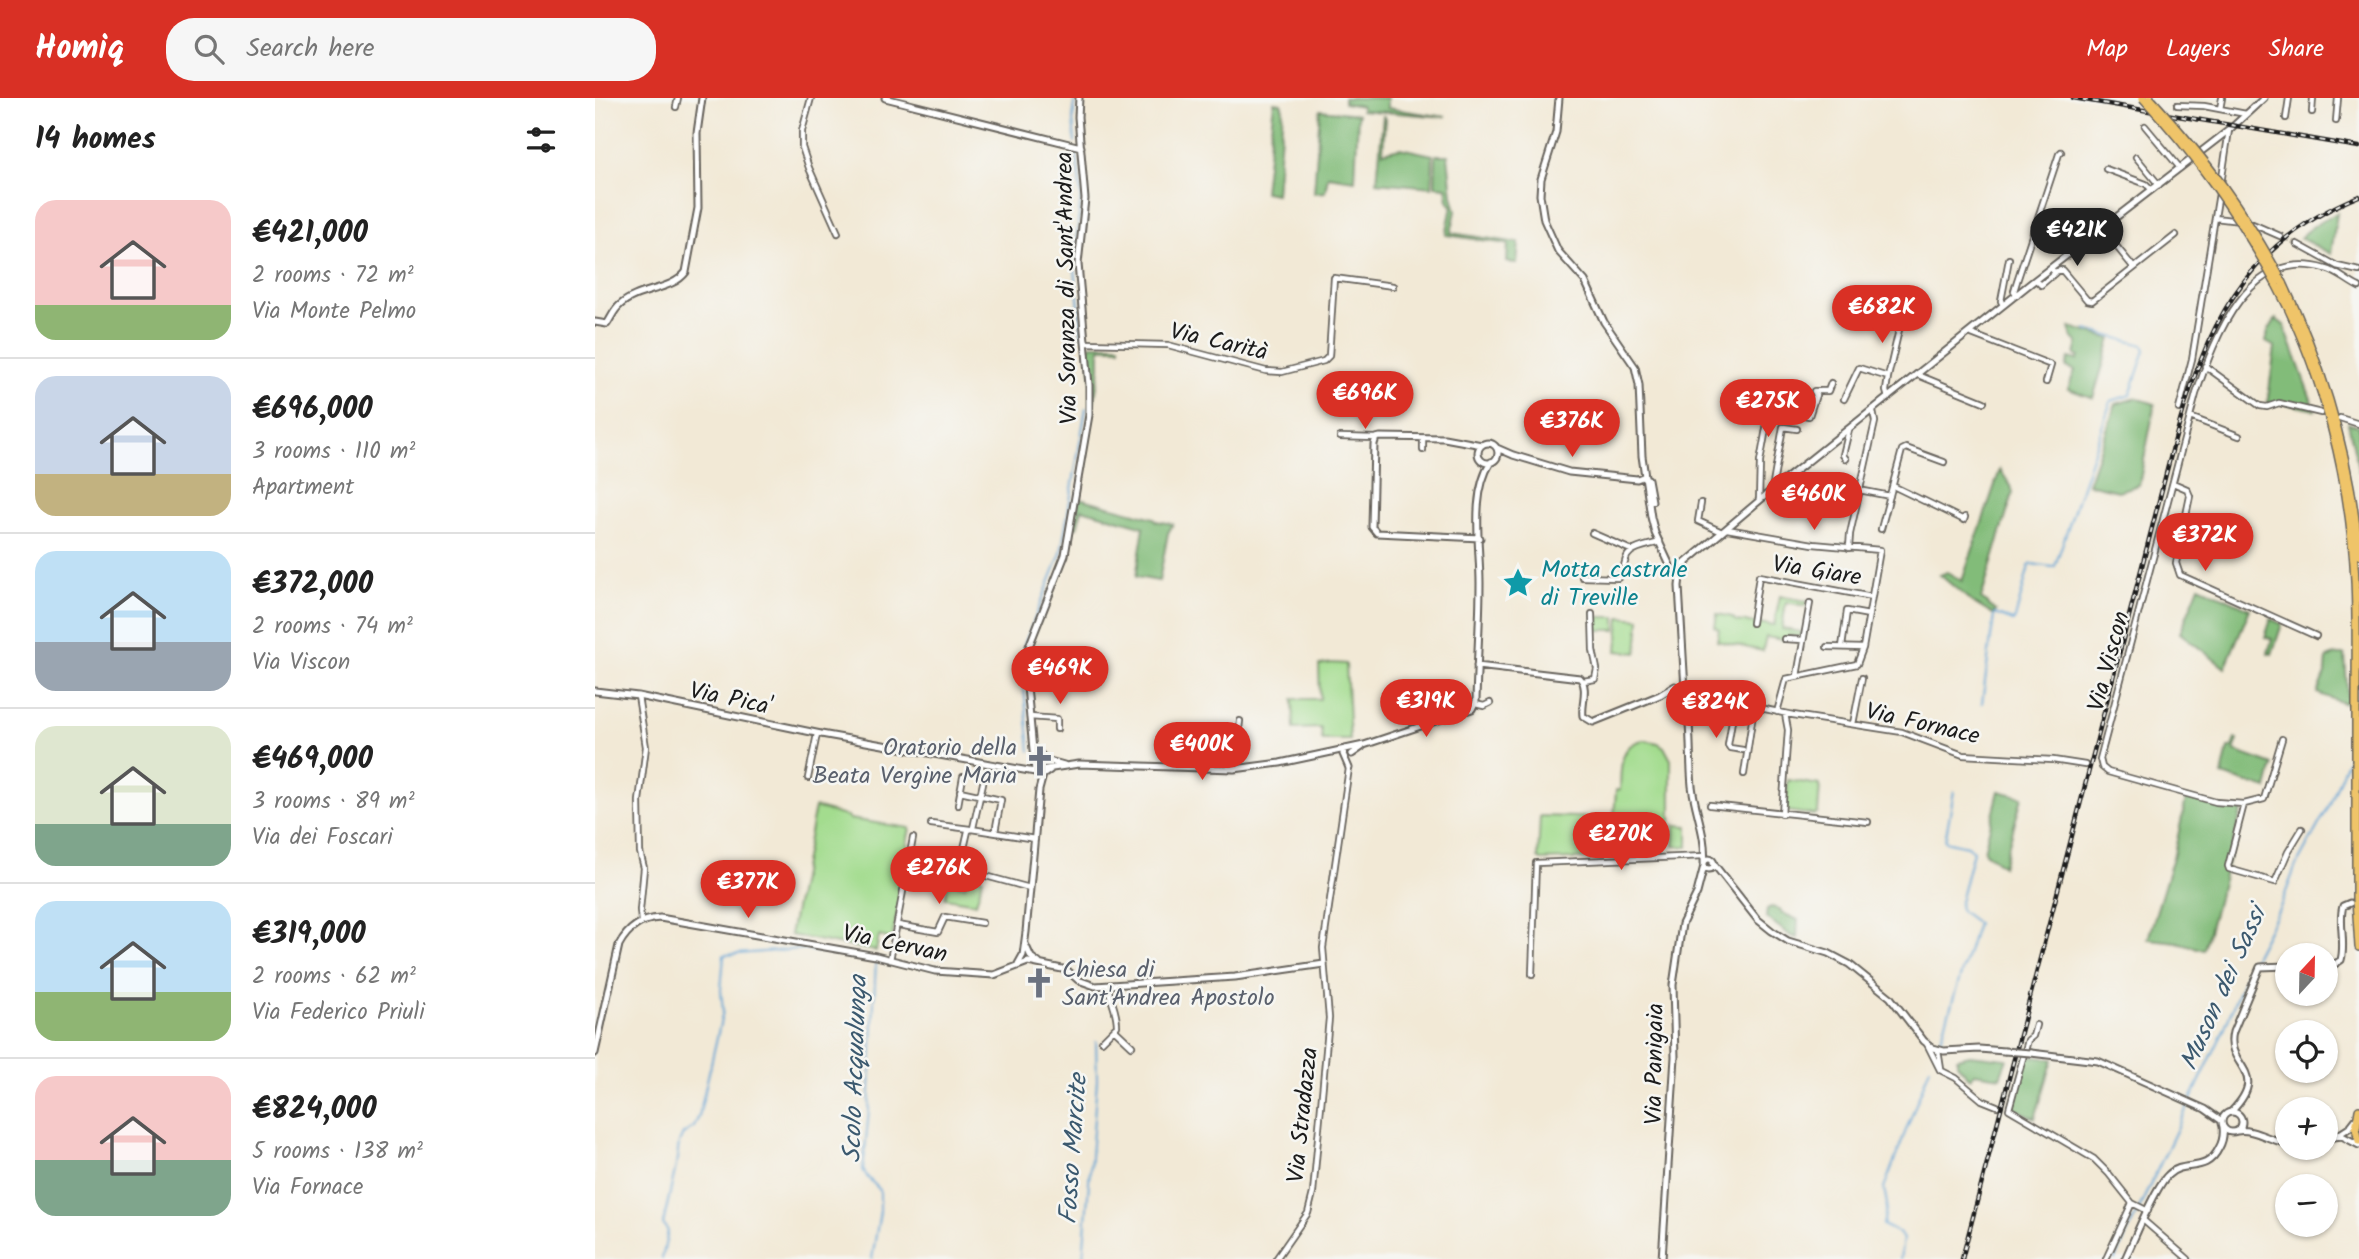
<!DOCTYPE html>
<html lang="en">
<head>
<meta charset="utf-8">
<style>
	body { margin:0; font-family:Kalam,sans-serif; background:#f6f6f6; color:#222; height:100vh; display:flex; flex-direction:column; font-size:26px; white-space:nowrap }
	* { box-sizing:border-box; margin:0 }
	p { font-size:23px; color:#767676 }
	.icon { flex:none; width:38px; height:38px; fill:none; stroke:currentColor; stroke-width:2; stroke-linecap:round; stroke-linejoin:round }
	.map { position:relative; flex:1; overflow:hidden }
	.panel { display:flex; flex-direction:column; background:#fff; width:595px }
	.panel>* { flex:none }
	.needle { width:46px; rotate:22deg }
	.tools { position:absolute; left:1680px; top:845px; display:grid; gap:14px }
	.tools a { display:grid; place-items:center; width:63px; height:63px; border-radius:50%; background:#fff; box-shadow:0 2px 5px #0004; font-size:35px }
	.price { position:absolute; translate:-50% -60px; padding:0 16px; border-radius:24px; background:#d93025; color:#fff; font-size:23px; line-height:46px; filter:drop-shadow(0 2px 4px #0008) }
	.price::after { content:''; position:absolute; left:50%; top:42px; width:21px; height:16px; margin-left:-10px; background:inherit; clip-path:polygon(0 0,100% 0,50% 100%) }
	.price.active { background:#222; color:#fff }
	ul { padding:0; list-style:none }
	li { display:flex; align-items:center; gap:21px; height:175px; padding:0 35px }
	li+li { border-top:2px solid #e0e0e0 }
	li span { display:grid; place-items:center; flex:none; width:196px; height:140px; border-radius:21px; color:#555 }
	li>.icon { margin-inline-start:auto }
	span .icon { width:84px; height:84px; fill:#fffc; stroke-width:1 }
	li b { font-size:30px }
	h2 { display:flex; justify-content:space-between; align-items:center; height:84px; padding:0 35px; font-size:30px }
	header { display:flex; align-items:center; gap:42px; box-sizing:border-box; height:98px; padding:0 35px; background:#d93025; color:#fff }
	header strong { font-size:33px }
	nav { display:flex; gap:38px; margin-inline-start:auto; font-size:24px }
	.search { width:490px; height:63px; background:#f6f6f6; display:flex; align-items:center; gap:18px; box-sizing:border-box; padding:0 24px; border-radius:28px; color:#767676; font-size:26px }
	main { display:flex; flex:1; min-height:0 }
	.map>svg:first-child { display:block }
</style>
</head>
<body>
<header>
<strong>Homiq</strong>
<div class="search"><svg class="icon" aria-label="search" viewBox="0 0 24 24"><circle cx="10" cy="10" r="6"/><path d="M15 15l6 6"/></svg>Search here</div>
<nav><a>Map</a><a>Layers</a><a>Share</a></nav>
</header>
<main>
<section class="panel">
<h2>14 homes<svg class="icon" aria-label="filters" viewBox="0 0 24 24"><path d="M4 7h16M4 17h16"/><circle cx="9" cy="7" r="2"/><circle cx="15" cy="17" r="2"/></svg></h2>
<ul>
<li><span style="background:linear-gradient(#f6c9c9 75%,#8fb573 0)"><svg class="icon" aria-label="home" viewBox="0 0 24 24"><path d="M3 11l9-7 9 7M6 9v11h12V9"/></svg></span><div><b>€421,000</b><p>2 rooms · 72 m²</p><p>Via Monte Pelmo</p></div></li>
<li><span style="background:linear-gradient(#c9d6e8 70%,#c2b280 0)"><svg class="icon" aria-label="home" viewBox="0 0 24 24"><path d="M3 11l9-7 9 7M6 9v11h12V9"/></svg></span><div><b>€696,000</b><p>3 rooms · 110 m²</p><p>Apartment</p></div></li>
<li><span style="background:linear-gradient(#bfe0f5 65%,#9aa5b1 0)"><svg class="icon" aria-label="home" viewBox="0 0 24 24"><path d="M3 11l9-7 9 7M6 9v11h12V9"/></svg></span><div><b>€372,000</b><p>2 rooms · 74 m²</p><p>Via Viscon</p></div></li>
<li><span style="background:linear-gradient(#dfe7d0 70%,#7fa58c 0)"><svg class="icon" aria-label="home" viewBox="0 0 24 24"><path d="M3 11l9-7 9 7M6 9v11h12V9"/></svg></span><div><b>€469,000</b><p>3 rooms · 89 m²</p><p>Via dei Foscari</p></div></li>
<li><span style="background:linear-gradient(#bfe0f5 65%,#8fb573 0)"><svg class="icon" aria-label="home" viewBox="0 0 24 24"><path d="M3 11l9-7 9 7M6 9v11h12V9"/></svg></span><div><b>€319,000</b><p>2 rooms · 62 m²</p><p>Via Federico Priuli</p></div></li>
<li><span style="background:linear-gradient(#f6c9c9 60%,#7fa58c 0)"><svg class="icon" aria-label="home" viewBox="0 0 24 24"><path d="M3 11l9-7 9 7M6 9v11h12V9"/></svg></span><div><b>€824,000</b><p>5 rooms · 138 m²</p><p>Via Fornace</p></div></li>
</ul>
</section>
<div class="map">
<svg width="1764" height="1161" viewBox="0 0 1764 1161">
	<rect width="100%" height="100%" fill="#f6f6f2"/>
	<filter id="ink" filterUnits="userSpaceOnUse"><feTurbulence type="fractalNoise" baseFrequency=".0143" numOctaves="2"/><feDisplacementMap in="SourceGraphic" scale="14" xChannelSelector="R" yChannelSelector="G"/><feConvolveMatrix kernelMatrix="1 2 1 2 8 2 1 2 1" color-interpolation-filters="sRGB"/></filter>
	<filter id="wash" filterUnits="userSpaceOnUse"><feTurbulence type="fractalNoise" baseFrequency=".00686" numOctaves="4" result="noise"/><feDisplacementMap in="SourceGraphic" scale="28" xChannelSelector="R" yChannelSelector="G"/><feGaussianBlur stdDeviation="1.57" result="paint"/><feColorMatrix in="noise" values="0 0 0 0 0 0 0 0 0 0 0 0 0 0 0 0 0 1.4 0 .05"/><feComposite in="paint" operator="in"/></filter>
	<g filter="url(#wash)">
		<rect width="100%" height="100%" fill="#f2e9d6"/>
		<path fill="#a3dc8e" stroke="#607c55" stroke-width="2" d="M1185 498 1212 503 1211 508 1191 504 1187 531 1207 534 1206 539 1194 537 1188 542 1171 539 1168 553 1122 543 1124 531 1120 529 1122 516 1137 519 1141 523 1179 527Z
			M1002 519H1021V532H1002Z
			M1025 519 1045 521 1042 555 1022 553Z
			M737 565 751 566 755 642H727L726 630 699 631 698 601H725L724 567Z
			M1049 642 1063 645 1069 649 1076 662V731L1070 742 1056 751H1019L1018 760 946 762 943 760 945 718 1019 720 1021 692H1025C1026 671 1023 646 1049 642Z
			M1193 682 1225 687 1223 715 1220 717 1191 713Z
			M220 709 253 719 254 721 315 730 312 745 314 748 309 781 305 782 304 792 306 794 297 841 284 838 281 853 195 837Z
			M1080 727 1093 728V749L1079 748Z
			M373 776 388 780 381 805 350 800 353 785 370 788Z"/>
		<path fill="#82bc79" stroke="#4f6c4a" stroke-width="2" d="M749 0H792V10L851 19 766 12V8L749 5Z
			M679 4 686 5 688 11 681 96 669 94Z
			M725 12 763 16 760 82 733 78 730 94 719 95Z
			M788 18 790 19 788 54 805 50 838 57 837 89 782 84Z
			M841 57H853L857 97 861 113 856 135 924 145 922 165 912 164 913 146 851 137 857 108 853 103 851 89 840 88Z
			M1742 115 1736 156 1705 140 1717 129Z
			M1681 221 1689 227 1720 312 1681 304 1672 307 1680 249 1671 244 1673 233Z
			M1475 229 1516 241 1498 300 1473 291 1480 272 1471 269 1474 260 1482 262 1484 259 1480 257 1483 245 1477 239Z
			M498 247H525V250H505V271L495 326 498 294 493 249Z
			M1541 300 1560 306 1544 387 1523 393 1493 386 1521 306Z
			M1753 325 1764 328V374Z
			M1405 372 1416 388 1418 395 1386 501 1401 513 1398 517 1377 504 1345 477 1352 474 1367 483Z
			M484 400 559 420 561 423 578 426 573 435 564 483 541 479 549 429 487 411 482 429H479Z
			M1604 488 1655 511 1630 570 1585 535Z
			M1676 521 1687 526 1677 556 1673 555 1677 541 1670 539Z
			M1740 557H1750L1753 607 1722 595 1731 573 1732 560Z
			M1640 641 1643 642 1639 653 1678 667 1672 691 1627 677 1633 650H1637Z
			M1404 693 1427 699 1408 768 1389 753Z
			M1591 701 1632 711H1647L1609 852 1582 844 1553 841 1579 756Z
			M1176 809 1185 811 1187 815 1203 822 1202 840 1196 838 1171 819 1172 811Z
			M1375 957 1412 961 1405 979 1380 975 1375 980 1362 966V960Z
			M1431 958 1458 961 1440 1020 1418 1010Z"/>
		<g fill="none" stroke-linecap="round" stroke-linejoin="round">
			<path stroke="#60a3d4" stroke-width="2" d="M480 0 478 22 480 44
				M481 51 486 98 479 161 487 238
				M1387 605 1399 518 1400 516 1418 523 1420 521 1434 468 1437 466 1457 469 1460 468 1516 303 1535 297 1550 252 1548 247 1492 232
				M435 653 428 580 429 547 466 455 491 310
				M1344 947 1382 825 1366 813 1364 808 1378 753 1372 748 1350 743 1359 693
				M67 1161 73 1133 68 1126 81 1068 84 1045 88 1036 99 1029 104 1018 128 913 126 892 129 857 207 851 280 863
				M277 1161 285 1113V1092L273 1080 268 1072 274 1012 281 861
				M488 1161 502 982 501 943
				M1305 1161 1308 1141 1304 1135 1288 1127 1292 1106 1289 1090 1335 969
				M1520 1161 1628 934 1652 872 1686 807 1700 770 1735 706 1757 650"/>
		</g>
	</g>
	<g filter="url(#ink)">
		<g fill="none" stroke-linecap="round" stroke-linejoin="round">
			<path stroke="#c7c0b1" stroke-width="4.5" stroke-dasharray="4.5 2" stroke-linecap="butt" d="M1685 138 1702 146"/>
			<g stroke="#67645d" stroke-width="8">
				<path id="minor" d="M216 0 207 33V49L214 70 243 135
					M1582 7 1609 8 1651 16
					M81 9 83 0
					M1625 11 1627 0
					M1717 14 1718 0
					M1691 20 1694 0
					M1741 23 1743 0
					M1550 28 1585 70
					M1541 59 1564 87
					M1511 71 1551 86 1557 92
					M1626 86 1634 32
					M1620 120 1645 123
					M1653 124 1685 138
					M1504 131 1513 138 1539 170
					M1702 146 1742 168 1764 173
					M1456 170 1459 174 1467 172 1492 202 1497 203 1581 137
					M1441 182 1446 187 1460 175
					M1422 197 1419 193 1422 183 1464 56 1466 54
					M1408 207 1406 203 1414 161
					M1374 235 1456 267 1451 284
					M491 245 573 247 671 273 687 274 729 263 734 258 739 180 798 188
					M1610 268 1665 308 1672 309 1684 305 1726 315
					M1323 277 1389 304
					M1293 300 1291 293 1293 279 1313 193
					M1249 301 1264 270 1293 279
					M1584 311 1597 261 1624 95
					M1595 319 1644 338
					M1745 320 1764 326
					M745 339 781 340
					M828 340V352
					M1251 361 1248 357 1254 332
					M1196 377 1201 384 1220 389
					M1578 385 1592 391 1595 398 1581 465 1585 477 1721 538
					M1298 388 1329 403
					M1177 392 1188 329 1202 331
					M1264 392 1295 398
					M1328 402 1369 422 1370 419
					M1164 403 1165 364 1174 314 1185 312 1214 318 1221 297 1219 293H1233L1236 285
					M1106 405 1103 423 1127 434
					M1132 431 1218 446 1285 452 1268 550 1262 566 1191 581 1182 614
					M1286 431 1307 352 1311 350 1349 364
					M997 435 1036 452
					M1254 450 1255 436 1280 324 1278 313
					M987 479 1023 480 1029 474C1028 449 1045 450 1065 444
					M1157 525 1164 478 1277 499
					M1189 541 1208 542
					M1232 549 1268 550
					M1247 549 1252 513 1274 517
					M1202 578 1215 505
					M988 583 1000 581 1002 571 998 552 997 516
					M1090 594 1198 617 1307 634 1368 657 1458 662 1490 667
					M43 598 51 649 44 703 45 754 49 770 45 812 46 823
					M1140 604 1133 647 1135 650 1148 652
					M880 606 889 608 895 605
					M435 619 462 621V631
					M1258 626 1267 580
					M1687 641 1669 701 1649 706 1621 704 1513 674 1507 669 1505 661 1601 296C1620 239 1653 148 1731 171 1743 174 1753 184 1764 189
					M578 669 584 638
					M639 671 645 623
					M1149 676 1159 609
					M213 680 222 636
					M365 693 406 702 400 734
					M1649 706 1633 768 1634 771 1680 784 1693 754 1707 731
					M363 707 368 679
					M1115 707 1273 724
					M1187 716 1193 632 1190 616
					M336 726 375 731
					M378 730 388 685
					M361 770 365 768 373 733 376 731 440 741
					M313 772 361 770 435 790
					M303 827 343 834 350 819 387 825
					M295 862 318 740
					M937 876 941 765 1110 758
					M1441 927 1438 938 1433 942 1414 1011 1499 1061 1514 1076 1537 1105 1553 1113
					M520 932 537 948
					M507 943 522 928C522 911 515 903 513 888
					M1332 946 1345 972 1361 980 1387 1002 1402 1008
					M1343 952 1346 971
					M1548 1122 1593 1161
					M681 1161 713 1115 718 1095 734 920 728 850 754 670
					M1511 1161 1537 1105"/>
			</g>
			<g stroke="#67645d" stroke-width="9">
				<path id="tertiary" d="M290 0 486 49
					M964 0 961 34 946 81 945 97 949 122 963 153 990 183 1009 224 1040 269 1044 287 1047 358 1056 419 1060 435 1078 474
					M0 224 12 226C16 220 19 212 25 207 43 190 77 193 91 174L103 110 102 35 107 0
					M883 355a10 10 0 1 1 20 0a10 10 0 1 1-20 0Z
					M902 350 918 357 974 374 1042 381 1050 378
					M1053 381 1057 403
					M885 440 782 435 777 429 779 346 781 340 785 339 849 340 887 347
					M1082 472 1177 392 1436 185 1634 32 1669 0
					M882 568 985 580C994 590 986 606 988 618L998 624 1065 597 1080 588
					M0 593 43 598 226 636 440 674
					M1089 595C1097 624 1094 658 1097 688 1100 714 1112 739 1109 764
					M1084 598 1090 592 1084 488 1085 479 1091 466
					M439 650 451 662 469 667
					M751 651 748 656 754 670
					M757 656 767 649
					M444 672 484 666 639 671 685 665 769 647 877 611 881 603C882 564 885 524 885 485 885 448 875 396 896 364
					M440 673 431 578 433 551 470 457 494 317V287L483 166 490 101 483 19 484 0
					M1109 766a5 5 0 1 1 10 0a5 5 0 1 1-10 0Z
					M1118 765 1162 821 1177 833 1193 843 1233 855 1254 866 1295 899 1329 943 1338 950 1349 953 1384 951 1409 953
					M430 846 436 859 444 865
					M423 866 428 857 431 834 444 692 448 677 455 672
					M1731 866H1740L1746 862C1751 844 1743 824 1748 808L1755 805
					M0 955 24 847C33 830 47 821 65 820L281 858 340 873 399 877 433 864 472 872 483 882 500 888 640 879 729 866
					M1436 955 1503 963 1610 1011 1627 1023
					M1627 1024a10 10 0 1 1 20 0a10 10 0 1 1-20 0Z
					M1636 1014C1677 972 1629 969 1638 934L1665 869 1692 868
					M1642 1033C1659 1030 1675 1043 1692 1045
					M1743 1037 1754 1030 1761 1021
					M1731 1040 1747 1038 1764 1047
					M1067 1161 1080 959 1078 887 1087 826 1102 795 1109 768
					M1530 1161C1539 1142 1560 1089 1573 1077 1589 1061 1611 1077 1624 1050 1628 1043 1629 1037 1628 1029"/>
			</g>
			<g stroke="#67645d" stroke-width="10">
				<path id="trunk" d="M1688 185C1729 270 1756 363 1764 457
					M1681 186C1729 276 1755 381 1760 482 1762 525 1761 567 1761 610 1761 674 1761 737 1761 801L1764 849
					M1764 1012 1761 1030 1764 1043"/>
			</g>
			<use href="#minor" stroke="#fff" stroke-width="4.5"/>
			<use href="#tertiary" stroke="#fff" stroke-width="5"/>
			<use href="#trunk" stroke="#efc469" stroke-width="7"/>
			<g stroke="#1c1c1c" stroke-width="4.5">
				<path id="rail" d="M1478 0 1764 49
					M1367 1161 1579 345C1610 231 1648 145 1764 98"/>
			</g>
			<use href="#rail" stroke="#f6f6f2" stroke-width="2" stroke-dasharray="5" stroke-linecap="butt"/>
			<g stroke="#67645d" stroke-width="9" stroke-linecap="butt">
				<path id="tertiary-bridge" d="M1409 953 1436 955"/>
			</g>
			<g stroke="#67645d" stroke-width="10" stroke-linecap="butt">
				<path id="trunk-bridge" d="M1548 0C1602 58 1643 116 1681 186
					M1555 0C1611 61 1649 112 1688 185"/>
			</g>
			<use href="#tertiary-bridge" stroke="#fff" stroke-width="5"/>
			<use href="#trunk-bridge" stroke="#efc469" stroke-width="7"/>
		</g>
	</g>
	<defs>
		<g id="sight-bare" transform="scale(2.415)"><path d="M0-6L1.8-2.2L6-1.7L2.9 1.2L3.7 5.4L0 3.3L-3.7 5.4L-2.9 1.2L-6-1.7L-1.8-2.2Z" fill="#0f9aa8" stroke="#f6f6f2" stroke-width="2.5" paint-order="stroke"/></g>
		<g id="church-bare" transform="scale(2.415)"><path d="M-1.2-6h2.4v3.5h3.3v2.4h-3.3V6h-2.4V-.1h-3.3v-2.4h3.3Z" fill="#6b7280" stroke="#f6f6f2" stroke-width="2.5" paint-order="stroke"/></g>
	</defs>
	<g fill-rule="evenodd">
		<use href="#sight-bare" x="923" y="485"/>
		<use href="#church-bare" x="445" y="663"/>
		<use href="#church-bare" x="444" y="885"/>
	</g>
	<g text-anchor="middle" stroke-width="5" stroke-linejoin="round" paint-order="stroke">
		<g font-size="24" fill="#1c1c1c" stroke="#f6f6f2">
			<text transform="translate(471 190) rotate(-91)" y="8">Via Soranza di Sant'Andrea</text>
			<text transform="translate(624 243) rotate(13)" y="8">Via Carità</text>
			<text transform="translate(1222 472) rotate(9)" y="8">Via Giare</text>
			<text transform="translate(1513 563) rotate(-75)" y="8">Via Viscon</text>
			<text transform="translate(136 600) rotate(12)" y="8">Via Pica'</text>
			<text transform="translate(1328 625) rotate(13)" y="8">Via Fornace</text>
			<text transform="translate(300 845) rotate(12)" y="8">Via Cervan</text>
			<text transform="translate(1059 966) rotate(-89)" y="8">Via Panigaia</text>
			<text transform="translate(707 1017) rotate(-84)" y="8">Via Stradazza</text>
		</g>
		<g font-size="24" fill="#0d838f" stroke="#f6f6f2" text-anchor="start">
			<text x="946" y="479">Motta castrale<tspan x="946" dy="28">di Treville</tspan></text>
		</g>
		<g font-size="24" fill="#5b616d" stroke="#f6f6f2" text-anchor="end">
			<text x="422" y="657">Oratorio della<tspan x="422" dy="28">Beata Vergine Maria</tspan></text>
			<text x="467" y="879" text-anchor="start">Chiesa di<tspan x="467" dy="28">Sant'Andrea Apostolo</tspan></text>
		</g>
		<g font-size="26" font-style="italic" fill="#3b596f" stroke="#f6f6f2">
			<text transform="translate(1627 890) rotate(-66)" y="9">Muson dei Sassi</text>
			<text transform="translate(259 971) rotate(-88)" y="9">Scolo Acqualunga</text>
			<text transform="translate(477 1051) rotate(-86)" y="9">Fosso Marcite</text>
		</g>
	</g>
</svg>
<div class="tools">
<a><svg class="needle" viewBox="-14 -14 28 28"><path d="M0-13l5 13h-10z" fill="#e53935"/><path d="M0 13l5-13h-10z" fill="#767676"/></svg></a>
<a><svg class="icon" aria-label="locate" viewBox="0 0 24 24"><circle cx="12" cy="12" r="6"/><path d="M12 2v4M12 18v4M2 12h4M18 12h4"/></svg></a>
<a>+</a>
<a>−</a>
</div>
<b class="price active" style="left:1482px;top:170px">€421K</b>
<b class="price" style="left:1287px;top:247px">€682K</b>
<b class="price" style="left:770px;top:333px">€696K</b>
<b class="price" style="left:1173px;top:341px">€275K</b>
<b class="price" style="left:977px;top:361px">€376K</b>
<b class="price" style="left:1219px;top:434px">€460K</b>
<b class="price" style="left:1610px;top:475px">€372K</b>
<b class="price" style="left:465px;top:608px">€469K</b>
<b class="price" style="left:831px;top:641px">€319K</b>
<b class="price" style="left:1121px;top:642px">€824K</b>
<b class="price" style="left:607px;top:684px">€400K</b>
<b class="price" style="left:1026px;top:774px">€270K</b>
<b class="price" style="left:344px;top:808px">€276K</b>
<b class="price" style="left:153px;top:822px">€377K</b>
</div>
</main>
</body>
</html>
